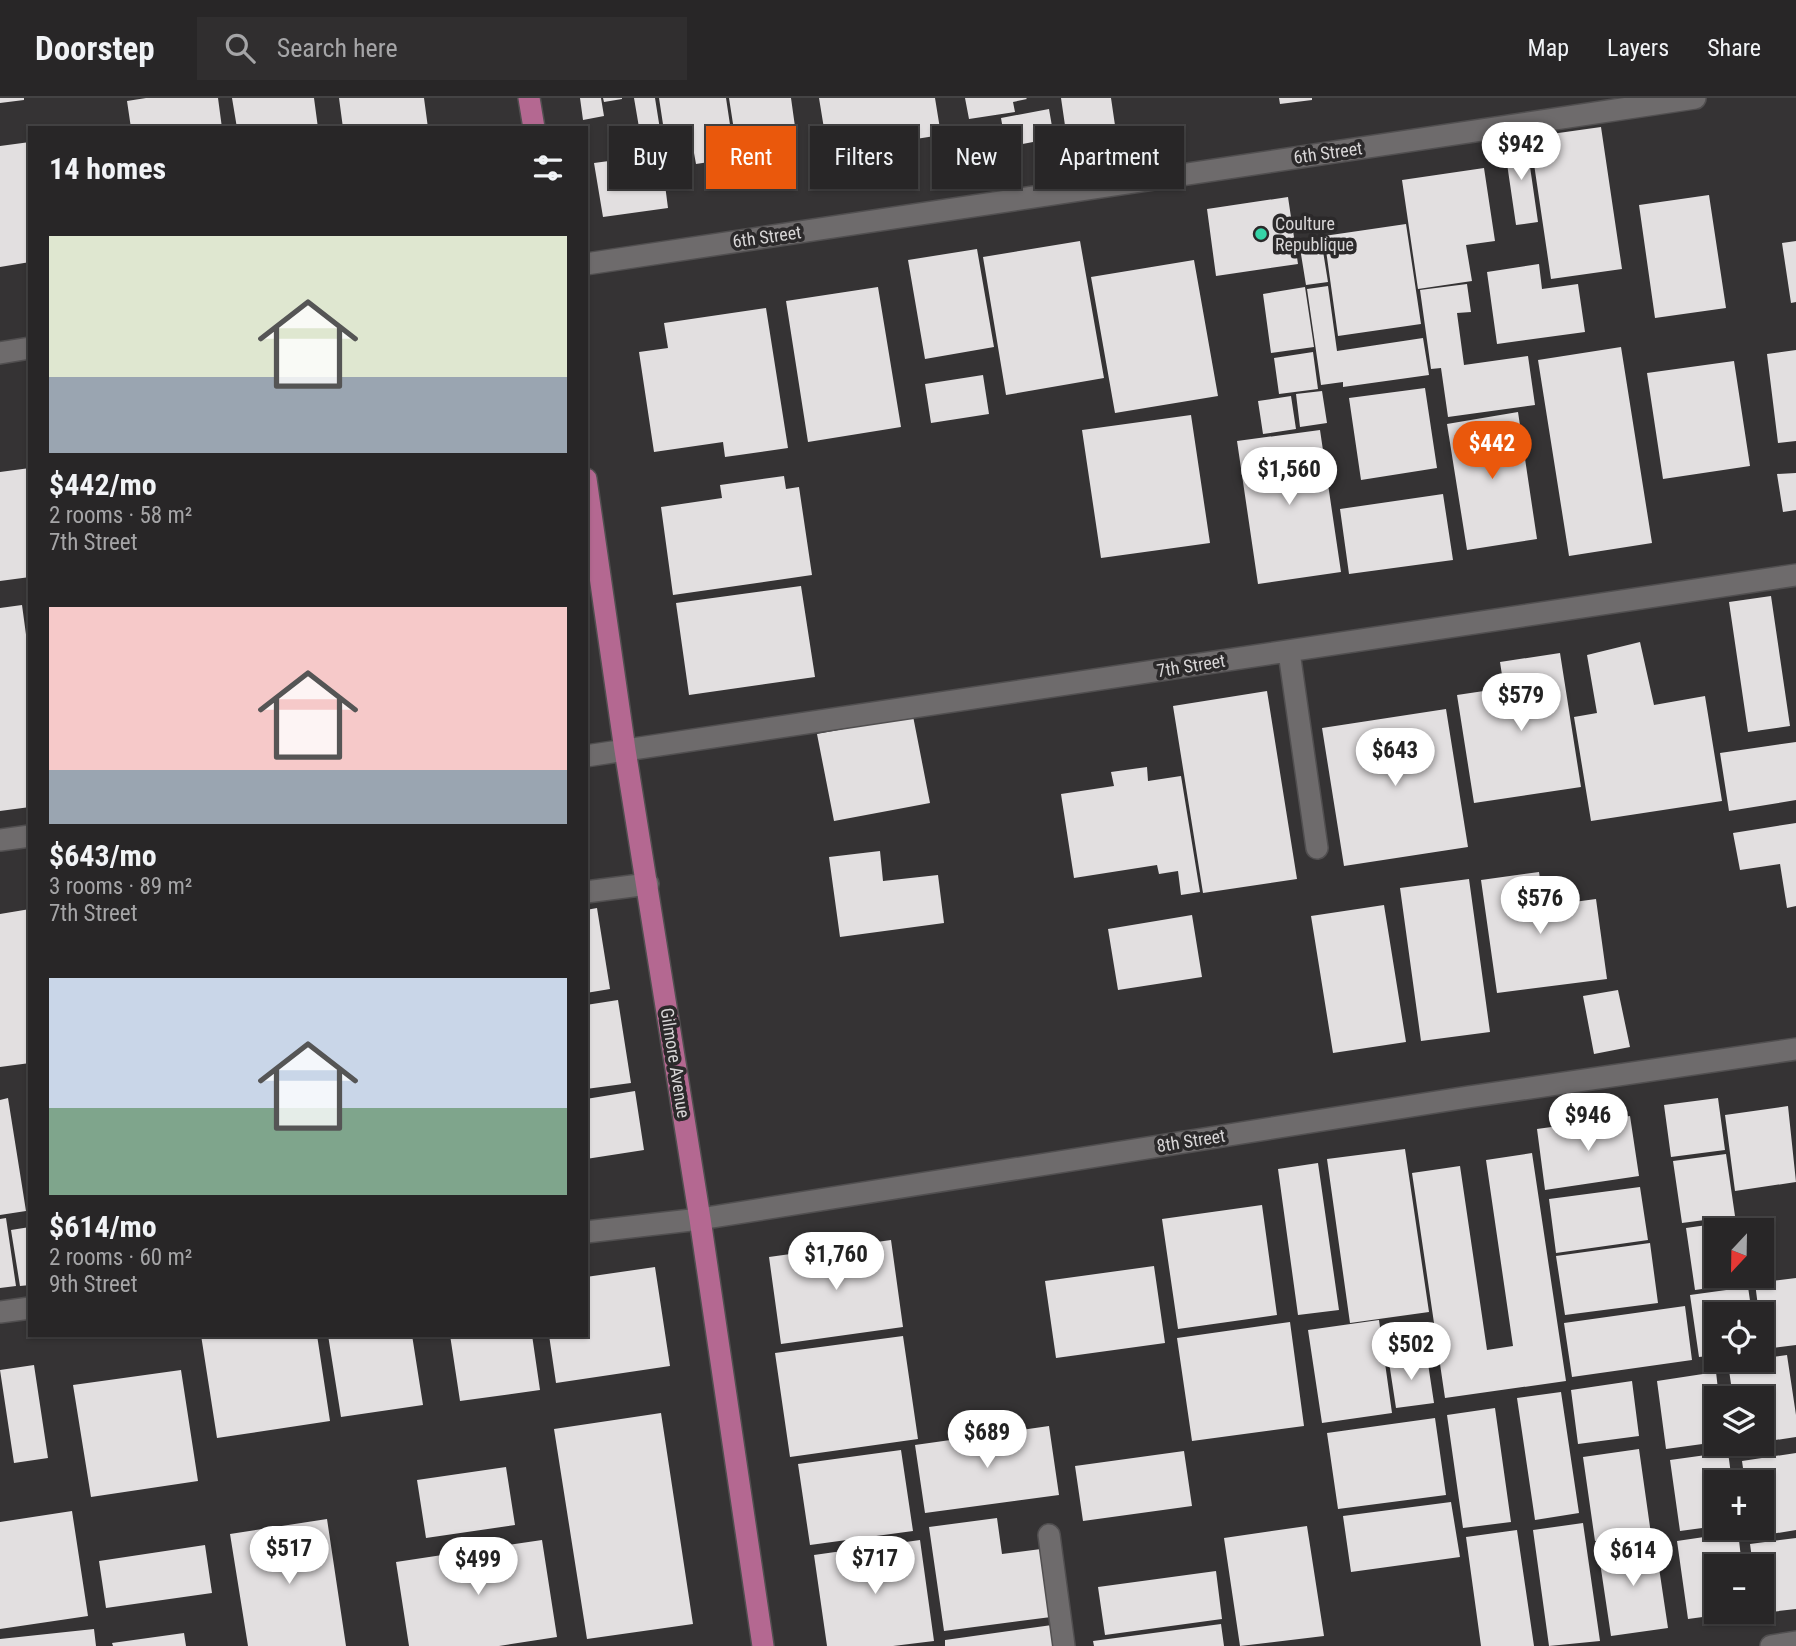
<!DOCTYPE html>
<html lang="en">
<head>
<meta charset="utf-8">
<style>
	body { margin:0; font-family:"Roboto Condensed",sans-serif; background:#302e2f; color:#f1f3f6; height:100vh; display:flex; flex-direction:column; font-size:26px; white-space:nowrap }
	* { box-sizing:border-box; margin:0 }
	p { font-size:23px; color:#a5a5a7 }
	.icon { flex:none; width:38px; height:38px; fill:none; stroke:currentColor; stroke-width:2; stroke-linecap:round; stroke-linejoin:round }
	.map { position:relative; flex:1; overflow:hidden }
	.details { position:absolute; left:28px; top:28px; width:560px; height:1211px; display:flex; flex-direction:column; background:#282627; border-radius:0px; box-shadow:0 2px 5px #0004,0 0 0 2px #444344 }
	.details>* { flex:none }
	.guide { position:absolute; left:609px; top:28px; width:665px; height:63px; display:flex; gap:14px }
	.needle { width:46px; rotate:202deg }
	.tools { position:absolute; left:1704px; top:1120px; display:grid; gap:14px }
	.tools a { display:grid; place-items:center; width:70px; height:70px; border-radius:0px; background:#282627; box-shadow:0 2px 5px #0004,0 0 0 2px #444344; font-size:35px }
	.price { position:absolute; translate:-50% -60px; padding:0 16px; border-radius:24px; background:#fff; color:#222; font-size:23px; line-height:46px; filter:drop-shadow(0 2px 4px #0008) }
	.price::after { content:''; position:absolute; left:50%; top:42px; width:21px; height:16px; margin-left:-10px; background:inherit; clip-path:polygon(0 0,100% 0,50% 100%) }
	.price.on { background:#ea580c; color:#fff }
	ul { padding:0; list-style:none }
	li { display:grid; align-content:center; gap:14px; height:371px; padding:0 21px }
	li span { display:grid; place-items:center; height:217px; border-radius:0px; color:#555 }
	li>.icon { margin-inline-start:auto }
	span .icon { width:126px; height:126px; fill:#fffc; stroke-width:1 }
	li b { font-size:30px }
	h2 { display:flex; justify-content:space-between; align-items:center; height:84px; padding:0 21px; font-size:30px }
	.chip { padding:0 24px; border-radius:0px; background:#282627; box-shadow:0 2px 5px #0004,0 0 0 2px #444344; font-size:24px; line-height:63px }
	.chip.on { background:#ea580c; color:#fff }
	header { display:flex; align-items:center; gap:42px; box-sizing:border-box; height:98px; padding:0 35px; background:#282627; border-bottom:2px solid #444344 }
	header strong { font-size:33px }
	nav { display:flex; gap:38px; margin-inline-start:auto; font-size:24px }
	.search { width:490px; height:63px; background:#302e2f; display:flex; align-items:center; gap:18px; box-sizing:border-box; padding:0 24px; border-radius:0px; color:#a5a5a7; font-size:26px }
	.map>svg:first-child { display:block }
</style>
</head>
<body>
<header>
<strong>Doorstep</strong>
<div class="search"><svg class="icon" aria-label="search" viewBox="0 0 24 24"><circle cx="10" cy="10" r="6"/><path d="M15 15l6 6"/></svg>Search here</div>
<nav><a>Map</a><a>Layers</a><a>Share</a></nav>
</header>
<div class="map">
<svg width="1796" height="1548" viewBox="0 0 1796 1548">
	<rect width="100%" height="100%" fill="#353334"/>
	<path fill="#e2dfe0" d="M0 0H24V2L0 5Z
		M146 0H218L222 30H131L127 3Z
		M232 0H314L318 30H237Z
		M339 0H424L428 30H343Z
		M580 0H601L604 18 583 22Z
		M603 0H622V1L604 4Z
		M634 0H655L662 44 642 47Z
		M659 0H726L735 60 696 66 694 55 668 59Z
		M729 0H791L797 43 790 44 794 64 768 68 766 53 738 58Z
		M819 0H935L941 37 828 55Z
		M965 0H1026L1027 1 1013 4 1015 14 969 21Z
		M1061 0H1111L1117 41 1068 48Z
		M1279 0H1312V2L1280 6Z
		M1049 11 1054 40 1006 49 1001 20Z
		M1601 29 1622 171 1551 181 1530 39Z
		M1526 41 1538 124 1516 127 1504 45Z
		M30 44V164L0 169V48Z
		M661 56 668 110 603 119 594 65Z
		M1484 70 1495 143 1466 147 1472 183 1418 191 1402 82Z
		M1709 97 1726 210 1655 220 1639 107Z
		M1288 99 1298 166 1216 178 1207 111Z
		M1406 126 1421 226 1338 238 1324 138Z
		M1080 143 1104 280 1006 297 983 159Z
		M1796 143V204L1791 205 1782 145Z
		M1322 147 1328 184 1306 187 1300 150Z
		M977 151 994 249 925 261 908 162Z
		M1194 162 1218 298 1115 315 1091 179Z
		M1539 166 1542 191 1578 186 1585 234 1497 246 1487 174Z
		M1467 186 1471 214 1457 215 1464 267 1528 258 1535 307 1448 319 1441 270 1431 271 1420 192Z
		M1328 188 1337 253 1423 240 1429 277 1343 289V284L1321 287 1307 191Z
		M878 189 901 329 808 344 786 203Z
		M1305 189 1314 249 1271 255 1263 196Z
		M766 210 788 350 725 359 723 344 654 354 639 254 668 250 664 225Z
		M1621 249 1652 445 1569 458 1538 262Z
		M1796 252V343L1778 345 1767 256Z
		M1313 254 1318 291 1279 296 1274 260Z
		M1734 263 1750 368 1663 381 1647 275Z
		M983 277 989 316 931 325 925 286Z
		M1425 290 1437 370 1361 382 1349 300Z
		M1322 293 1327 325 1300 329 1296 296Z
		M1291 298 1296 331 1263 336 1258 303Z
		M1518 314 1537 441 1467 452 1447 326Z
		M1191 317 1210 445 1101 460 1082 332Z
		M1320 332 1341 474 1258 486 1237 343Z
		M30 370V479L0 483V374Z
		M1796 375V412L1783 414 1777 376Z
		M784 378 786 391 799 389 812 477 673 497 661 409 722 400 720 387Z
		M1443 396 1453 462 1349 476 1340 411Z
		M801 488 815 579 689 597 676 505Z
		M1771 498 1790 628 1748 634 1729 504Z
		M22 507 30 566V709L0 713V510Z
		M1640 544 1654 607 1705 598 1722 703 1591 723 1574 619 1597 615 1587 557Z
		M1560 555 1581 689 1474 705 1457 597 1504 590 1500 564Z
		M1267 593 1297 781 1203 795 1173 608Z
		M1446 611 1468 749 1344 768 1322 630Z
		M913 618 930 705 834 723 817 636Z
		M1796 644V702L1729 713 1720 655Z
		M1147 669 1148 683 1181 678 1200 794 1181 797 1178 773 1159 776 1157 767 1074 780 1061 696 1114 688 1111 674Z
		M1796 725V808L1787 810 1780 766 1740 772 1733 735Z
		M880 753 883 783 938 777 944 825 840 839 829 759Z
		M1539 774 1544 808 1596 801 1607 881 1497 895 1481 782Z
		M1469 781 1490 934 1421 943 1400 790Z
		M1384 807 1406 944 1333 955 1311 818Z
		M597 810 610 891 586 895V812Z
		M30 811V965L0 969V816Z
		M1192 817 1202 879 1118 892 1108 831Z
		M1618 892 1630 949 1594 956 1583 898Z
		M618 902 631 985 586 991V907Z
		M635 993 644 1052 586 1061V1001Z
		M8 1000 26 1113 0 1117V1002Z
		M1718 1000 1725 1052 1671 1059 1664 1007Z
		M1788 1008 1796 1084 1735 1093 1725 1017Z
		M1630 1018 1639 1078 1545 1092 1537 1031Z
		M1405 1051 1429 1214 1350 1225 1327 1061Z
		M1532 1055 1566 1283 1445 1300 1412 1075 1460 1068 1487 1252 1513 1248 1486 1062Z
		M1726 1056 1735 1118 1682 1125 1673 1063Z
		M1318 1065 1339 1212 1298 1217 1278 1071Z
		M1640 1089 1648 1142 1556 1155 1549 1101Z
		M1262 1107 1277 1217 1178 1231 1162 1121Z
		M6 1120 16 1188 0 1190V1121Z
		M1736 1123 1738 1132H1717V1178H1745L1746 1185 1695 1192 1686 1130Z
		M30 1129V1187L20 1188 11 1132Z
		M891 1142 903 1229 781 1246 769 1159Z
		M1650 1145 1658 1205 1565 1217 1556 1158Z
		M1154 1168 1165 1245 1056 1260 1045 1183Z
		M655 1169 670 1268 556 1285 549 1237H586V1179Z
		M1796 1180V1247L1765 1251 1762 1216H1759L1755 1185Z
		M1748 1189 1752 1216H1717V1257L1699 1259 1690 1197Z
		M1685 1208 1692 1262 1572 1279 1564 1225Z
		M1379 1222 1392 1315 1322 1325 1308 1232Z
		M1290 1224 1304 1328 1192 1343 1177 1240Z
		M201 1237H317L330 1323 217 1340Z
		M328 1237H412L423 1307 341 1319Z
		M450 1237H532L540 1292 460 1303Z
		M903 1238 918 1341 790 1359 775 1255Z
		M1787 1257 1796 1317V1339L1762 1344V1300H1733L1728 1265Z
		M1427 1259 1434 1305 1396 1310 1389 1264Z
		M34 1267 48 1360 14 1365 0 1272Z
		M181 1272 198 1383 91 1399 73 1287Z
		M1716 1274 1719 1300H1717V1344L1666 1351 1657 1283Z
		M1632 1283 1639 1338 1578 1346 1571 1292Z
		M1561 1294 1579 1415 1535 1422 1517 1300Z
		M1495 1310 1511 1424 1463 1430 1447 1317Z
		M661 1315 693 1526 587 1541 554 1331Z
		M1435 1320 1446 1397 1338 1411 1327 1335Z
		M1049 1328 1059 1397 925 1415 915 1347Z
		M1639 1351 1651 1436 1595 1443 1583 1359Z
		M901 1352 913 1433 810 1447 798 1366Z
		M1184 1353 1192 1408 1083 1423 1075 1368Z
		M1728 1354 1732 1384H1717V1428L1680 1433 1670 1362Z
		M1796 1355V1432L1753 1439 1752 1430H1762V1384H1745L1742 1363Z
		M506 1369 515 1427 426 1440 417 1382Z
		M1451 1404 1460 1459 1351 1474 1343 1418Z
		M72 1413 88 1518 0 1531V1424Z
		M997 1420 1002 1456 1041 1451 1051 1519 944 1533 929 1429Z
		M327 1421 346 1548H248L230 1436Z
		M1583 1425 1600 1543 1549 1548 1533 1432Z
		M1307 1428 1324 1538 1240 1548 1224 1440Z
		M1517 1432 1534 1548H1481L1466 1439Z
		M1738 1434 1742 1468H1717V1514L1732 1515 1688 1521 1677 1443Z
		M1796 1440V1511L1762 1515V1468H1753L1750 1446Z
		M542 1442 557 1539 499 1548H409L396 1464Z
		M920 1442 934 1543 893 1548H827L814 1457Z
		M1655 1443 1668 1530 1611 1538 1598 1451Z
		M205 1447 212 1495 106 1510 99 1463Z
		M1216 1473 1222 1521 1105 1537 1098 1489Z
		M1221 1526 1224 1548H1094L1093 1543Z
		M1052 1527 1055 1548H945V1542Z
		M94 1531 96 1548H0V1541Z
		M184 1535 186 1548H113L112 1545Z"/>
	<g fill="none" stroke-linecap="round" stroke-linejoin="round">
		<g stroke="#514f50" stroke-width="24">
			<path id="minor" d="M586 166 1695 0
				M0 255 30 250
				M1289 554 1317 750
				M586 658 1796 477
				M0 742 30 738
				M586 794 648 786
				M586 1134 700 1121 1468 999 1796 951
				M0 1214 30 1210
				M1049 1437 1064 1548
				M1771 1548 1796 1544"/>
		</g>
		<g stroke="#514f50" stroke-width="24">
			<path id="major" d="M529 0 534 30
				M586 381 625 652 700 1121 763 1548"/>
		</g>
		<use href="#minor" stroke="#6e6b6c" stroke-width="21"/>
		<use href="#major" stroke="#b46891" stroke-width="21"/>
	</g>
	<circle fill="#35d4a7" stroke="#2b292a" stroke-width="2.5" cx="1261" cy="136" r="7"/>
	<g text-anchor="middle" stroke-width="7" stroke-linejoin="round" paint-order="stroke">
		<g font-size="18" fill="#d8d6d7" stroke="#2b292a">
			<text transform="translate(1328 55) rotate(-8)" y="6">6th Street</text>
			<text transform="translate(767 139) rotate(-8)" y="6">6th Street</text>
			<text transform="translate(1191 568) rotate(-9)" y="6">7th Street</text>
			<text transform="translate(675 965) rotate(81)" y="6">Gilmore Avenue</text>
			<text transform="translate(1191 1043) rotate(-9)" y="6">8th Street</text>
		</g>
		<g font-size="18" fill="#d8d6d7" stroke="#2b292a" text-anchor="start">
			<text x="1275" y="132">Coulture<tspan x="1275" dy="21">Republique</tspan></text>
		</g>
	</g>
</svg>
<div class="tools">
<a><svg class="needle" viewBox="-14 -14 28 28"><path d="M0-13l5 13h-10z" fill="#e53935"/><path d="M0 13l5-13h-10z" fill="#a5a5a7"/></svg></a>
<a><svg class="icon" aria-label="locate" viewBox="0 0 24 24"><circle cx="12" cy="12" r="6"/><path d="M12 2v4M12 18v4M2 12h4M18 12h4"/></svg></a>
<a><svg class="icon" aria-label="layers" viewBox="0 0 24 24"><path d="M12 4l9 5-9 5-9-5zM3 14l9 5 9-5"/></svg></a>
<a>+</a>
<a>−</a>
</div>
<b class="price" style="left:1521px;top:84px">$942</b>
<b class="price on" style="left:1492px;top:383px">$442</b>
<b class="price" style="left:1289px;top:409px">$1,560</b>
<b class="price" style="left:1521px;top:635px">$579</b>
<b class="price" style="left:1395px;top:690px">$643</b>
<b class="price" style="left:1540px;top:838px">$576</b>
<b class="price" style="left:1588px;top:1055px">$946</b>
<b class="price" style="left:836px;top:1194px">$1,760</b>
<b class="price" style="left:1411px;top:1284px">$502</b>
<b class="price" style="left:987px;top:1372px">$689</b>
<b class="price" style="left:289px;top:1488px">$517</b>
<b class="price" style="left:1633px;top:1490px">$614</b>
<b class="price" style="left:875px;top:1498px">$717</b>
<b class="price" style="left:478px;top:1499px">$499</b>
<div class="guide">
<a class="chip">Buy</a>
<a class="chip on">Rent</a>
<a class="chip">Filters</a>
<a class="chip">New</a>
<a class="chip">Apartment</a>
</div>
<section class="details">
<h2>14 homes<svg class="icon" aria-label="filters" viewBox="0 0 24 24"><path d="M4 7h16M4 17h16"/><circle cx="9" cy="7" r="2"/><circle cx="15" cy="17" r="2"/></svg></h2>
<ul>
<li><span style="background:linear-gradient(#dfe7d0 65%,#9aa5b1 0)"><svg class="icon" aria-label="home" viewBox="0 0 24 24"><path d="M3 11l9-7 9 7M6 9v11h12V9"/></svg></span><div><b>$442/mo</b><p>2 rooms · 58 m²</p><p>7th Street</p></div></li>
<li><span style="background:linear-gradient(#f6c9c9 75%,#9aa5b1 0)"><svg class="icon" aria-label="home" viewBox="0 0 24 24"><path d="M3 11l9-7 9 7M6 9v11h12V9"/></svg></span><div><b>$643/mo</b><p>3 rooms · 89 m²</p><p>7th Street</p></div></li>
<li><span style="background:linear-gradient(#c9d6e8 60%,#7fa58c 0)"><svg class="icon" aria-label="home" viewBox="0 0 24 24"><path d="M3 11l9-7 9 7M6 9v11h12V9"/></svg></span><div><b>$614/mo</b><p>2 rooms · 60 m²</p><p>9th Street</p></div></li>
</ul>
</section>
</div>
</body>
</html>
